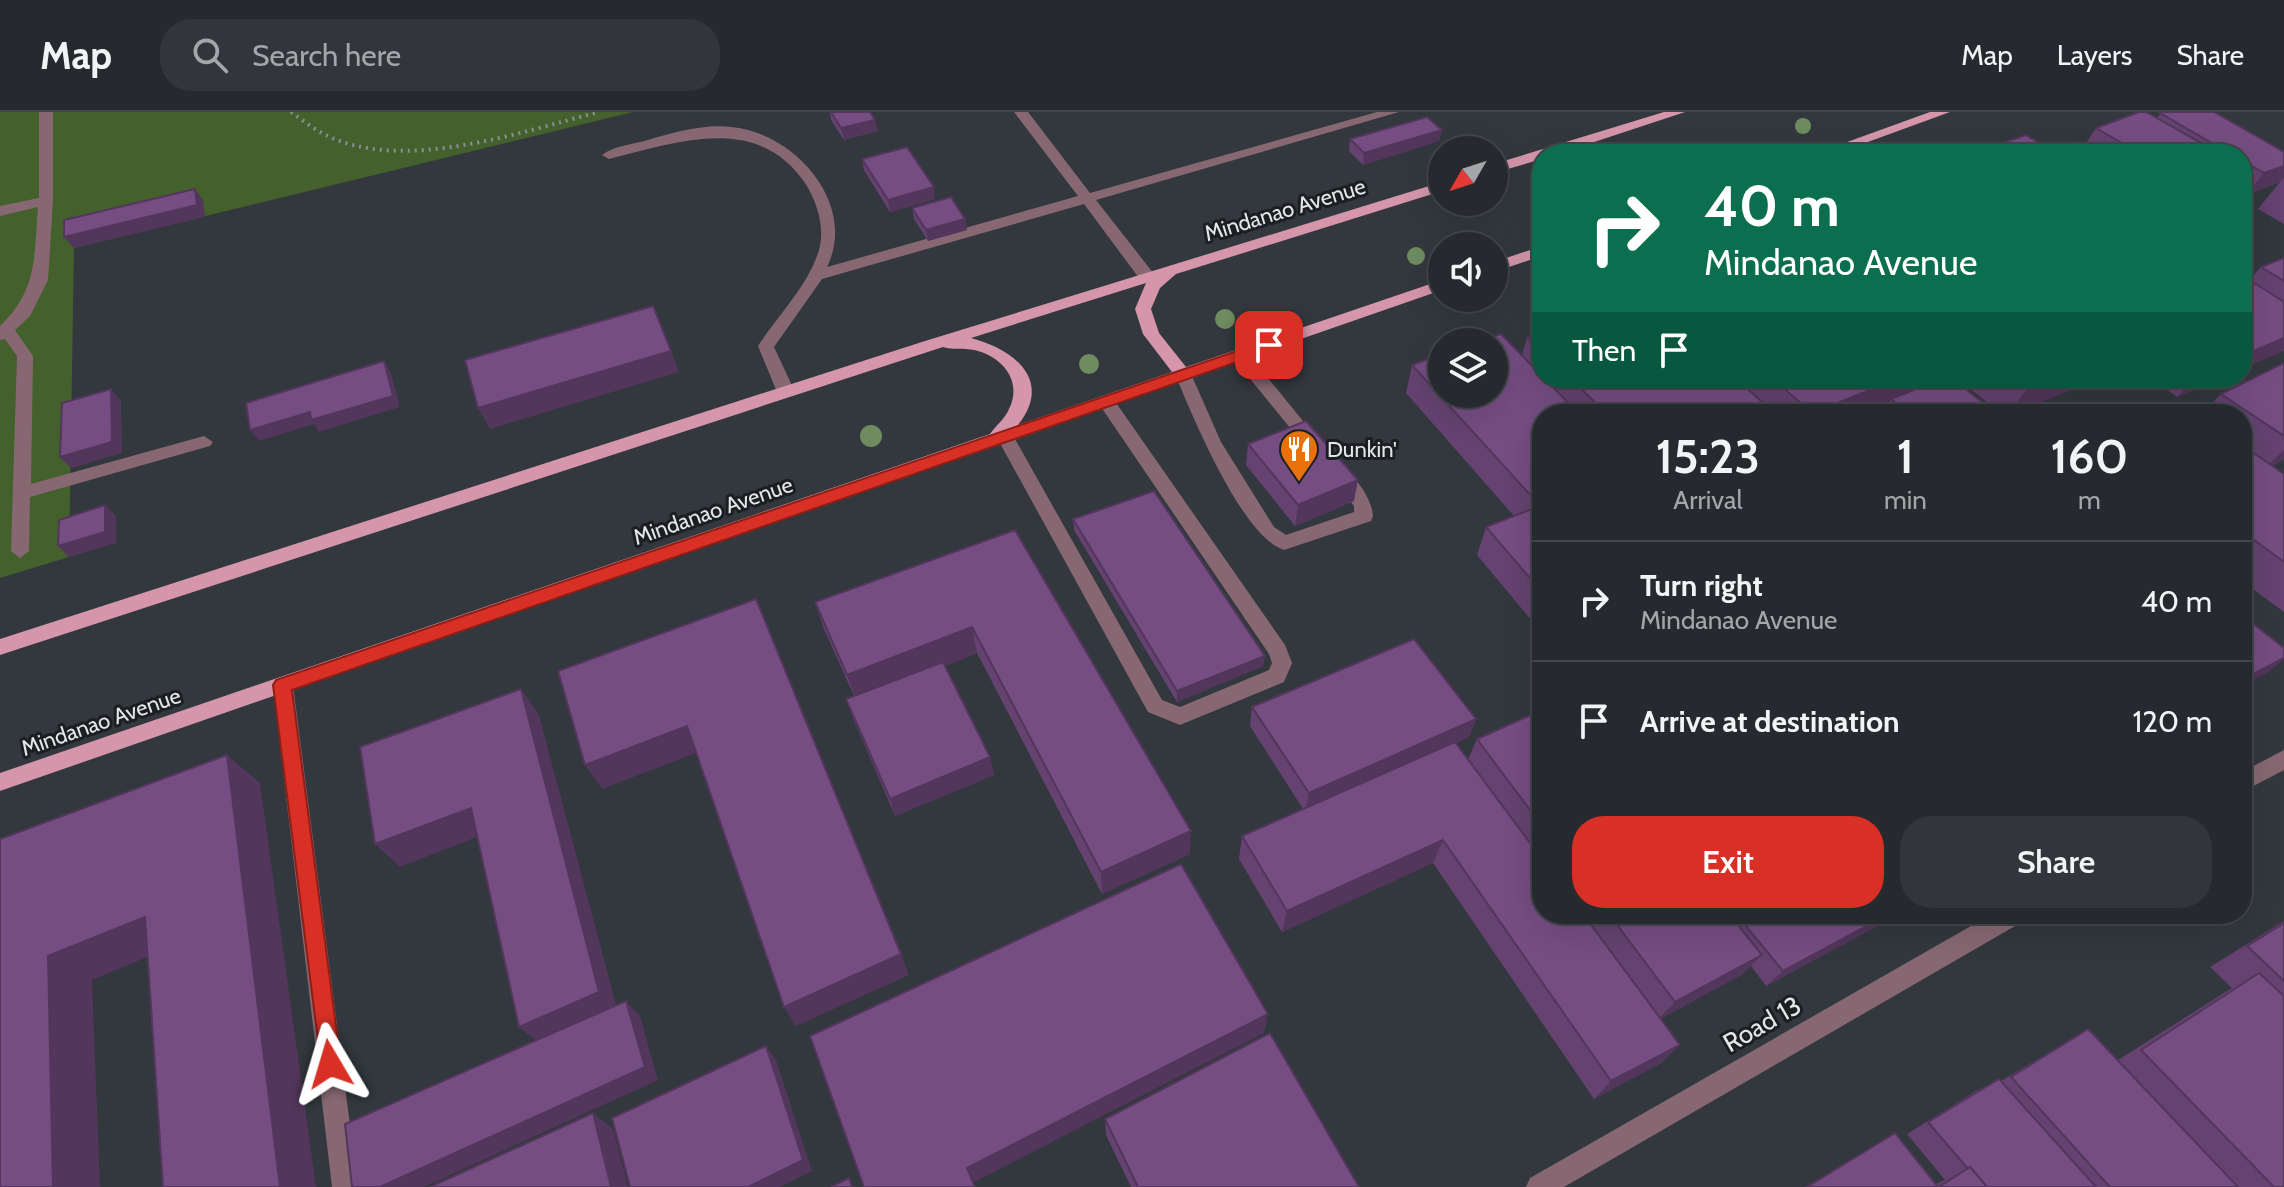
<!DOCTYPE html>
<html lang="en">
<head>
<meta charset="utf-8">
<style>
  body { margin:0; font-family:Cabin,sans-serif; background:#32363a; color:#f1f3f6; height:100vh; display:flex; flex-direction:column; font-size:30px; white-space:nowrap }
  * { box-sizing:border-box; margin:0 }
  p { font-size:26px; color:#a4a7aa }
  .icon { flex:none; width:44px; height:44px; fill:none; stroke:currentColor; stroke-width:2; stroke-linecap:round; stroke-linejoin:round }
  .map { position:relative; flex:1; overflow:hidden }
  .panel { position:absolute; left:1532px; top:292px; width:720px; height:520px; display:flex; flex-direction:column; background:#262a2e; border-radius:32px; box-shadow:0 8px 32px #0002,0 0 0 2px #42464a }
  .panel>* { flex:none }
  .guide { position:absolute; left:1532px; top:32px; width:720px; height:244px; border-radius:32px; box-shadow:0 8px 32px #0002,0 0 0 2px #42464a; background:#0b6e4f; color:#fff; overflow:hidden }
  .needle { width:52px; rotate:231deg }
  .buttons { position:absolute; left:1428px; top:24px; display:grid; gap:16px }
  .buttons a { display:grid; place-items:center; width:80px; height:80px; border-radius:50%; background:#262a2e; box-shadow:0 8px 32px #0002,0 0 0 2px #42464a; font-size:40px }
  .pin { position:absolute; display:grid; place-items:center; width:68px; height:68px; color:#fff; margin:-34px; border-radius:16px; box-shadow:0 4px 12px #0006 }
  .me { position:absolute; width:88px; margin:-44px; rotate:353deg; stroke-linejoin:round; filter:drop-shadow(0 0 6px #0008) }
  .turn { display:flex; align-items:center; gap:28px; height:168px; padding:0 40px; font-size:36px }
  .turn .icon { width:104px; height:104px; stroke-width:2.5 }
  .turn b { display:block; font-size:56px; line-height:68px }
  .then { display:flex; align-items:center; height:76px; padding:0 40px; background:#0003; gap:16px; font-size:30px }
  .eta { display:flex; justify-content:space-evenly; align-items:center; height:136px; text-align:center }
  .eta b { font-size:48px; font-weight:600; line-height:56px }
  .cta { display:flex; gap:16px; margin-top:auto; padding:16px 40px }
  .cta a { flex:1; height:92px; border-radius:32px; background:#d93025; color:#fff; font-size:32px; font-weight:600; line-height:92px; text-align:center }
  .cta a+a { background:#32363a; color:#f1f3f6 }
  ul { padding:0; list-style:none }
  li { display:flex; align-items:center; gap:24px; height:120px; padding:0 40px; border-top:2px solid #42464a }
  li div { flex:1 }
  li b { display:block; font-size:30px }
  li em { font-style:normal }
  header { display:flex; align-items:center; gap:48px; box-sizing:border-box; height:112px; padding:0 40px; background:#262a2e; border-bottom:2px solid #42464a }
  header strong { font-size:38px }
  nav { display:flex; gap:44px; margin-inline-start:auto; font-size:28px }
  .search { width:560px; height:72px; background:#32363a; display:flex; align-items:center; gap:20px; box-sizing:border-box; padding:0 28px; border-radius:32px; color:#a4a7aa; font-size:30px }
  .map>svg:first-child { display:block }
</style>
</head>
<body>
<header>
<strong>Map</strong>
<div class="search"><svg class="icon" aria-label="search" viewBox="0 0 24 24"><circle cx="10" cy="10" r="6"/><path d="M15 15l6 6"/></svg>Search here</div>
<nav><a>Map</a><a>Layers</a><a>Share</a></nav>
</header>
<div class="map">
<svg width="2284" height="1075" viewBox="0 0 2284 1075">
  <rect width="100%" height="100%" fill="#32383d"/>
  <!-- green -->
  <path fill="#44602c" d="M0 0H633L74 136 69 445 0 466Z"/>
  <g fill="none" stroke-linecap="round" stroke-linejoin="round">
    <!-- path -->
    <path stroke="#8a8f93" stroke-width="4" stroke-dasharray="2 5" stroke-linecap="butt" d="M291 0C301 7 311 15 322 21 399 63 520 20 599 0"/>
    <!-- lane -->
    <g fill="#876872" fill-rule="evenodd">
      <path d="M39 0H53V89L48 168 30 204 15 218 33 244 31 372 204 324 213 330 210 334 30 385 29 439 20 446 11 439 17 244 5 227 0 228V214C38 178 34 144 38 95L0 104V94L39 86Z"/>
      <path d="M1014 0H1028L1090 81 1377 0H1399L1096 88 1154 162V170H1142L1084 92 822 167 774 235 795 280 786 286 777 280 758 234C779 202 808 174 819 138 825 117 818 93 807 74 759 0 679 30 609 47L602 43C613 34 634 32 648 28 675 20 704 12 732 15 795 21 858 92 827 155L1078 84Z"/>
      <path d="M1240 237 1246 239 1320 330 1323 334 1320 338H1308L1234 247V239Z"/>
      <path d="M1183 256 1191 262 1221 330 1274 415 1286 423 1354 400V394L1329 362 1338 355C1355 361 1372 387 1373 404L1371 409 1284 438C1242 425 1192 303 1175 262Z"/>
      <path d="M1106 283 1112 285 1285 533 1292 551 1284 570 1180 613 1148 600 996 324 999 320H1011L1162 588 1180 595 1269 558 1272 551 1269 542 1097 289Z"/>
    </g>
    <!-- street -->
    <g fill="#876872" fill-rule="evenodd">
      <path d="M1924 266H1943L1987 302H1966Z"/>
      <path d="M283 565 290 567 293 573 358 1075H332L273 573 276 567Z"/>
      <path d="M2284 638V658L2242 680V660Z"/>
      <path d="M1992 802H2026L2022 810 1564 1075H1526L1530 1066Z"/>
    </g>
    <!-- primary -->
    <g fill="#d596ab" fill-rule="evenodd">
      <path d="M1664 0H1685L1558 42H1542V47L1494 61V52Z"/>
      <path d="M1930 0H1950L1835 42H1814Z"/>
      <path d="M1442 70V79L1176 162 1160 176 1151 197 1159 221 1186 255 1442 168V178L0 679V661L990 322C996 313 1005 307 1009 297 1023 269 1002 244 974 238 964 236 953 238 943 235L0 543V527L925 229ZM1146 171 1135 197 1143 222 1172 260 1018 313C1054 268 1013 237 971 226Z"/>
      <path d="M1542 134V144L1494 160V150Z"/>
    </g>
  </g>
  <!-- trees -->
  <g fill="#6e8c5f">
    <circle cx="1803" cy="14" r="8"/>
    <circle cx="1416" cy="144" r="9"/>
    <circle cx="1225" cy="207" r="10"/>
    <circle cx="1089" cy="252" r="10"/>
    <circle cx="871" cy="324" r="11"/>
  </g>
  <!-- wall -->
  <g fill="#654270">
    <path d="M830 0H870L878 19 844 28 831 8Z"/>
    <path d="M2139 0H2146L2157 6 2162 0H2214L2284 40V112L2258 97 2280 70 2246 83 2242 80V42H1971L2026 23 2053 39 2078 30 2084 34 2096 16Z"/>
    <path d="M1442 18 1439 29 1363 53 1349 39 1350 27Z"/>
    <path d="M862 47 935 87 890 100 864 58Z"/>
    <path d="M912 96 965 107 967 118 928 129 914 107Z"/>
    <path d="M2284 146V239L2242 176 2261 155Z"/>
    <path d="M1542 220V266H1929L1924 273 1997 302H1877L1882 300 1887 293 1864 302H1542V521L1477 443 1486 415 1514 404 1406 281 1412 253 1522 243 1527 226Z"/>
    <path d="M2284 251V347L2272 354 2284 362V500L2242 469V302H2202L2221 282Z"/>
    <path d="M1956 266H2102L2075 277 2073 275 2070 278 2013 302H2002Z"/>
    <path d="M2151 266H2221L2177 285Z"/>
    <path d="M1248 332 1354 389 1295 414 1246 353Z"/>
    <path d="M1073 407 1265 544 1263 554 1177 590 1074 418Z"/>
    <path d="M1015 418 1190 742 1102 782 977 541 945 554 990 645 994 663 895 704 853 606 846 587 854 584 824 517 815 490Z"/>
    <path d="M1252 595 1476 607 1469 625 1456 631 1468 647 1477 627 1542 598V802H1898L1894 805 1766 874 1751 854 1741 863 1660 907 1680 933 1661 951 1594 987 1433 751 1282 820 1239 747 1242 724 1303 697 1250 614Z"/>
    <path d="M2284 809V1075H1805L1895 1021 1936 1072 1945 1068 1907 1022 1976 979 1999 967 2001 969 2088 917 2118 948 2232 876 2210 855Z"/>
    <path d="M1105 1007 1359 1075H1131L1106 1023Z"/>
  </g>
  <!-- shaded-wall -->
  <g fill="#52365b">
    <path d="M875 8 878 19 844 28 841 16Z"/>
    <path d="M1442 18 1439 29 1363 53 1364 41Z"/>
    <path d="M2284 54V66L2279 70 2246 83 2264 61Z"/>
    <path d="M934 75 935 87 890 100 888 88Z"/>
    <path d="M195 77 203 88 205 105 74 136 64 125Z"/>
    <path d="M965 107 967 118 928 129 926 118Z"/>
    <path d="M2284 226V239L2242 257V244Z"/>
    <path d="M671 239 679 260 490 317 478 296Z"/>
    <path d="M384 249 391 261 400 295 319 320 314 312 259 329 250 318Z"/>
    <path d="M1901 266H1929L1920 279 1891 287 1887 293 1864 302H1812Z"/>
    <path d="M2053 266H2080L2070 278 2013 302H2008L2027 277Z"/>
    <path d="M2084 266H2102L2075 277Z"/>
    <path d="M2194 266H2221L2177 285Z"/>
    <path d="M111 277 121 289 122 341 71 356 60 345Z"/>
    <path d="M2284 338V347L2263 358Z"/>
    <path d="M1358 368 1354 389 1295 414 1298 393Z"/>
    <path d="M1542 386V410L1525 416 1535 388Z"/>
    <path d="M105 393 116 404V431L69 445 58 434Z"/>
    <path d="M972 515 977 541 856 589 847 563Z"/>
    <path d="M1265 544 1263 554 1177 590V579Z"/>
    <path d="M2284 546V547L2267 561 2242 574V568Z"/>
    <path d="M521 577 539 603 618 900 541 933 519 915Z"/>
    <path d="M1476 607 1469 625 1305 699 1309 681Z"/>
    <path d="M687 614 701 639 602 677 585 653Z"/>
    <path d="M227 643 260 671 316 1075H280Z"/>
    <path d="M990 645 994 663 895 704 890 687Z"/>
    <path d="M471 696 492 719 400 755 375 732Z"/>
    <path d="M1191 719 1190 742 1102 782 1101 760Z"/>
    <path d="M1443 728 1433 751 1282 820 1287 799Z"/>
    <path d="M1889 802H1898L1894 805 1766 874 1783 859Z"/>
    <path d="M145 805 183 830 92 868 100 1075H53L48 844Z"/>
    <path d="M901 842 909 863 796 914 784 895Z"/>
    <path d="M1762 843 1741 863 1656 909 1675 890Z"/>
    <path d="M626 889 640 904 658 968 424 1075H380Z"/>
    <path d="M1268 902 1264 921 974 1070 967 1056Z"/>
    <path d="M1680 933 1661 951 1594 987 1611 969Z"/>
    <path d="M766 934 776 948 812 1059 780 1075H748Z"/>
    <path d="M593 1001 613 1017 628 1075H611Z"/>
  </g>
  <!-- building -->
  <g fill="#754d82" stroke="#52365b" stroke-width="2">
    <path d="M831 0H870L875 8 841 16Z"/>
    <path d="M2139 0H2146L2215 39 2208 42H2141L2096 16Z"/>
    <path d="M2162 0H2214L2284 40V54L2264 61 2242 49V42H2231L2160 1Z"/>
    <path d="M1427 5 1442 18 1364 41 1350 27Z"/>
    <path d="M2026 23 2058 42H1971Z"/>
    <path d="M2078 30 2096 42H2058L2053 39Z"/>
    <path d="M907 35 934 75 888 88 862 47Z"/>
    <path d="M195 77 197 93 64 125V108Z"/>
    <path d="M951 85 965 107 926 118 912 96Z"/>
    <path d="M2284 146V169L2261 155Z"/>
    <path d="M2256 172 2284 190V226L2242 244V178Z"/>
    <path d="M653 194 671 239 478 296 465 248Z"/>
    <path d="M1542 220V240L1527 226Z"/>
    <path d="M1501 222 1542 264V266H1544L1579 302H1542V386L1535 388 1412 253 1442 242V282H1494V230H1477Z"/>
    <path d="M384 249 393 284 311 308 310 300 250 318 246 291Z"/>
    <path d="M2284 251V324L2221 282Z"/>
    <path d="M1570 266H1735L1776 302H1607Z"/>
    <path d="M1772 266H1901L1812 301Z"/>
    <path d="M1943 266H1952L1997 302H1909L1891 287Z"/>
    <path d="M2014 266H2053L2027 277Z"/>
    <path d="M111 277 112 330 60 345 62 291Z"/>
    <path d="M2184 294 2197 302H2167Z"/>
    <path d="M1886 299 1889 302H1877Z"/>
    <path d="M1306 309 1358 368 1298 393 1248 332Z"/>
    <path d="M2242 333 2284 362V450L2242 419Z"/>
    <path d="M1154 379 1265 544 1177 579 1073 407Z"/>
    <path d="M105 393V420L58 434 59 408Z"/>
    <path d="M1542 393V480L1486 415Z"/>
    <path d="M1015 418 1191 719 1101 760 972 515 847 563 815 490Z"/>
    <path d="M756 487 901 842 784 895 687 614 585 653 558 559Z"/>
    <path d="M2242 503 2284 536V546L2242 568Z"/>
    <path d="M1414 527 1476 607 1309 681 1252 595Z"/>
    <path d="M943 550 990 645 890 687 846 587Z"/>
    <path d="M521 577 599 880 519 915 471 696 375 732 360 635Z"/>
    <path d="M1542 598V714L1477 627Z"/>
    <path d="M1455 630 1542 747V802H1583L1680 933 1611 969 1443 728 1287 799 1242 724Z"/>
    <path d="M227 643 280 1075H163L145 805 48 844 53 1075H0V727Z"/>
    <path d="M1181 752 1268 902 967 1056 975 1075H864L810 924Z"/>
    <path d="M1609 802H1729L1762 843 1675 890Z"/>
    <path d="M1736 802H1889L1783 859Z"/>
    <path d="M2284 811V869L2247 834Z"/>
    <path d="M2259 861 2284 884V1075H2274L2141 938Z"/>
    <path d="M626 889 645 955 380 1075H352L345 1012Z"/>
    <path d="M2088 917 2238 1075H2110L2011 965Z"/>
    <path d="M1270 921 1359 1075H1138L1105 1007Z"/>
    <path d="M766 934 803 1048 748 1075H630L612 1006Z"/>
    <path d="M1999 967 2096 1075H1987L1970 1055 1968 1057 1928 1010Z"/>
    <path d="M593 1001 611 1075H430Z"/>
    <path d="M1895 1021 1938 1075H1807Z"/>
    <path d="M1970 1055 1987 1075H1939Z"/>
    <path d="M849 1066 852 1075H831Z"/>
  </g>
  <!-- route -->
  <path fill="#d93025" stroke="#8d1f18" stroke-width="2" d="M1269 228 1274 229V237L292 578 341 952 338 960 330 964 322 960 273 573 276 568Z"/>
  <!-- icons -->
  <defs>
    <symbol id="restaurant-pin" viewBox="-11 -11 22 30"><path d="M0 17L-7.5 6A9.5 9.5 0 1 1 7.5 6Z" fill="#e8710a" stroke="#1c1f21"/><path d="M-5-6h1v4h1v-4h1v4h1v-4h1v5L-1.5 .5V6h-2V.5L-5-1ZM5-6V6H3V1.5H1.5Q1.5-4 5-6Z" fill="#fff"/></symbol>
  </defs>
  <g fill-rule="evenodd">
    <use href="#restaurant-pin" x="1277" y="315" width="44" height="60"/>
  </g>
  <g text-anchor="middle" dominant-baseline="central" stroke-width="6" stroke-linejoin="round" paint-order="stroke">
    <!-- street labels -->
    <g font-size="22" fill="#e4e7ea" stroke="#1c1f21">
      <text transform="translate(1285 98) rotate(-17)">Mindanao Avenue</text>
      <text transform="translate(713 399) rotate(-19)">Mindanao Avenue</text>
      <text transform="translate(101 610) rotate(-19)">Mindanao Avenue</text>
    </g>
    <!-- poi labels -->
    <g font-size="22" fill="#e4e7ea" stroke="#1c1f21" text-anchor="start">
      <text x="1327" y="337">Dunkin'</text>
    </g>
    <!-- near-street labels -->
    <g font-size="26" fill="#e4e7ea" stroke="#1c1f21">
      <text transform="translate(1762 912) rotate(-30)">Road 13</text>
    </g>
  </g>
</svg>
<div class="buttons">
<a><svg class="needle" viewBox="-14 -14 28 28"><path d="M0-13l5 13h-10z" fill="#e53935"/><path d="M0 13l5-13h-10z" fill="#a4a7aa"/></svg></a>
<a><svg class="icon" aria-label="sound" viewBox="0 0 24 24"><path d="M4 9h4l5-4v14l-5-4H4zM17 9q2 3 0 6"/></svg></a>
<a><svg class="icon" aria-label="layers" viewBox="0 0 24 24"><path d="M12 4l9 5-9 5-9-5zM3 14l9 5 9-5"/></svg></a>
</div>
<div class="pin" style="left:1269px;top:233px;background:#d93025"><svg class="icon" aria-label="arrive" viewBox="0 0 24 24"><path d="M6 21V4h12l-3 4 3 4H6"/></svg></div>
<svg class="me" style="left:330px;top:952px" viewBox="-20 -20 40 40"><path d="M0-17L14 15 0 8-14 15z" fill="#d93025" stroke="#fff" stroke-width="4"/></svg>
<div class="guide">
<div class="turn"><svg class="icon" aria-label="right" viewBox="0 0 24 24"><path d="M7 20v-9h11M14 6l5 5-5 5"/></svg><div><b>40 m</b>Mindanao Avenue</div></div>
<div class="then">Then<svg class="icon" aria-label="arrive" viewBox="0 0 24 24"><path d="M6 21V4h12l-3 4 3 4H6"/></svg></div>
</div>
<section class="panel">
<div class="eta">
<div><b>15:23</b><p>Arrival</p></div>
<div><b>1</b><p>min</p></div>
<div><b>160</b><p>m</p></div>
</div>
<ul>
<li><svg class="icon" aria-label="right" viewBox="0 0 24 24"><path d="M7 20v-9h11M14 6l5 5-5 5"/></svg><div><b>Turn right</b><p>Mindanao Avenue</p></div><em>40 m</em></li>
<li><svg class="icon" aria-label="arrive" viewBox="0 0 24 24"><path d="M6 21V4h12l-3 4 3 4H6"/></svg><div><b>Arrive at destination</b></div><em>120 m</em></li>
</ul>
<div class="cta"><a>Exit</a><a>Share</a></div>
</section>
</div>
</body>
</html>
